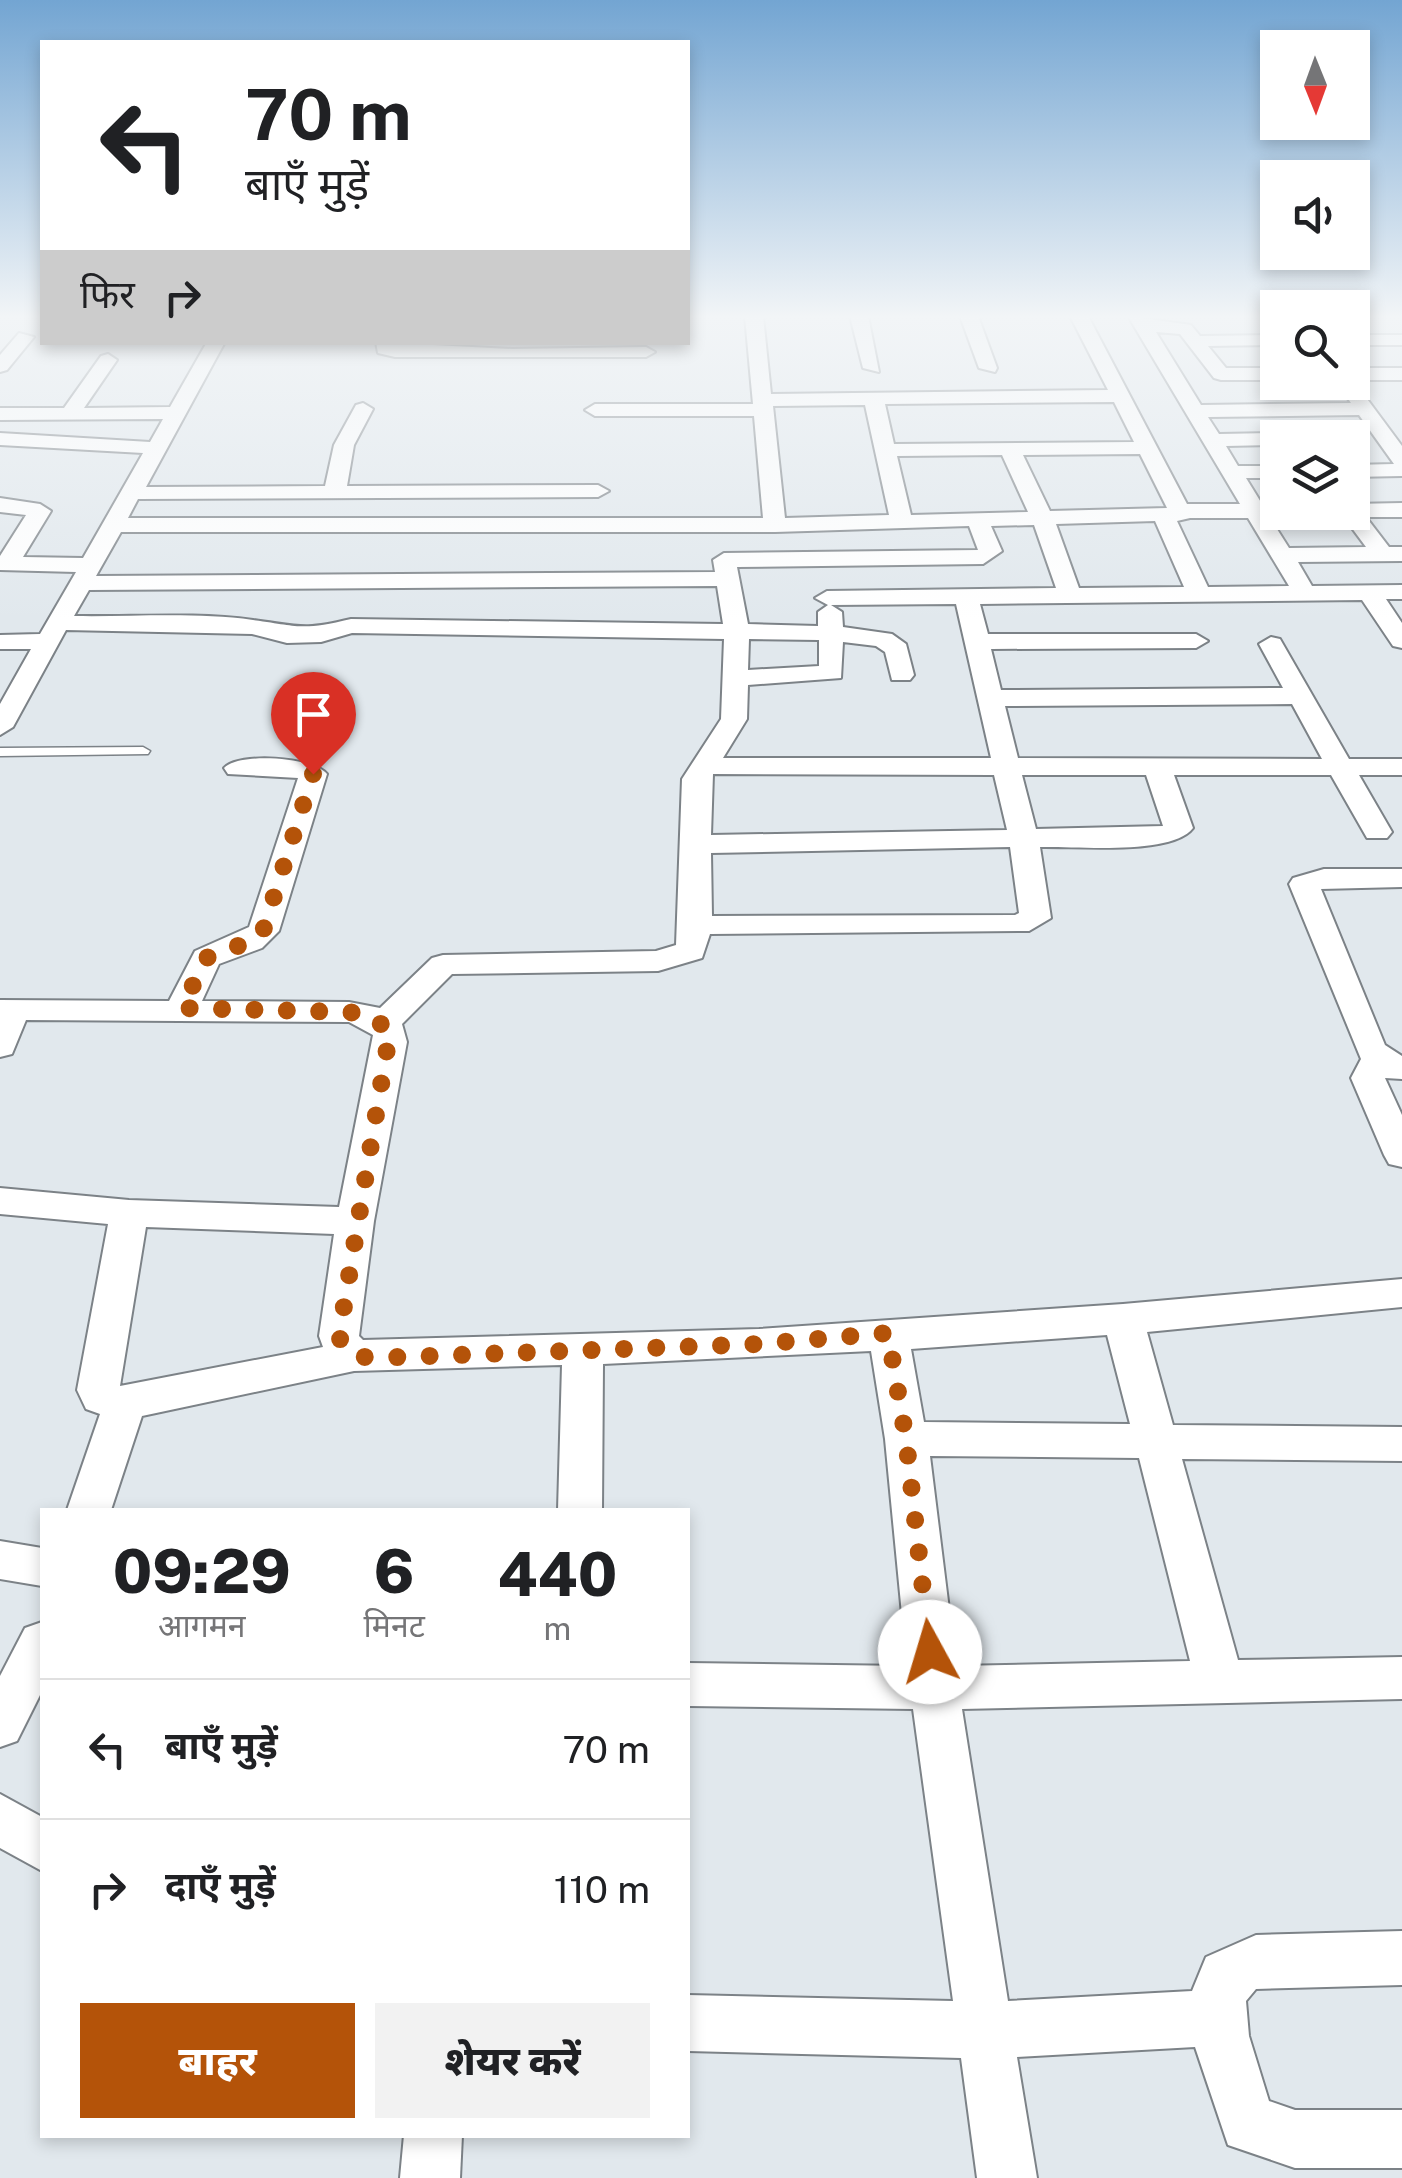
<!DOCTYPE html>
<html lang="hi">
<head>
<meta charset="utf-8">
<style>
  body { margin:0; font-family:"Public Sans","Noto Sans Devanagari",sans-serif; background:#f2f2f2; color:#202124; height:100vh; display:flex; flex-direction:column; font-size:38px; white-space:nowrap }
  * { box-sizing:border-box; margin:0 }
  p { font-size:32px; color:#757577 }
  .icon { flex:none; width:55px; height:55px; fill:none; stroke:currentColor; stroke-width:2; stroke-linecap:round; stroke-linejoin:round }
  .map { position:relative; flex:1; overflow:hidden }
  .drawer { position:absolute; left:40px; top:1508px; width:650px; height:630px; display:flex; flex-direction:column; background:#fff; border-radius:0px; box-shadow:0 5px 15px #0003 }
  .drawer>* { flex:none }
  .guide { position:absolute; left:40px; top:40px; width:650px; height:305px; border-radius:0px; box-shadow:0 5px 15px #0003; background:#fff; color:#202124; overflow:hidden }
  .needle { width:65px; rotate:179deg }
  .tools { position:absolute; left:1260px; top:30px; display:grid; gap:20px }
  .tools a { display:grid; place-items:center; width:110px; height:110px; border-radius:0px; background:#fff; box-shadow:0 5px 15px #0003; font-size:50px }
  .pin { position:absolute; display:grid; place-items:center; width:85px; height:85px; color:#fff; margin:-102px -42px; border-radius:50% 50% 50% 0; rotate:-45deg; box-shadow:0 0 10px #0007 }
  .pin .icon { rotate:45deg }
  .me { position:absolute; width:110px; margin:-55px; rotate:354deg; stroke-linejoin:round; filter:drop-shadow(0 0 8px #0008) }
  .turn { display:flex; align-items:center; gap:35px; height:210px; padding:0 40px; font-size:45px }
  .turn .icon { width:130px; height:130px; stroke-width:2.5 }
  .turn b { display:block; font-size:70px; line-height:85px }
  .then { display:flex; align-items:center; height:95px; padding:0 40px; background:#0003; gap:20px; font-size:38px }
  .eta { display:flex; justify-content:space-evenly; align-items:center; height:170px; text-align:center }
  .eta b { font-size:60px; font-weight:800; line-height:70px }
  .primary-button { display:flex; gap:20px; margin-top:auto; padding:20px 40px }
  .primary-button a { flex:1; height:115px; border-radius:0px; background:#b45309; color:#fff; font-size:40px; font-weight:800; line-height:115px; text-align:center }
  .primary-button a+a { background:#f2f2f2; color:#202124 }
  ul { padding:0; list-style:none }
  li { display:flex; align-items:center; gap:30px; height:140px; padding:0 40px; border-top:2px solid #e0e0e0 }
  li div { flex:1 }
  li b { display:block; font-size:38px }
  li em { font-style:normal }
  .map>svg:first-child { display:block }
</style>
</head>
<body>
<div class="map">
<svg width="1402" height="2178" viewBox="0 0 1402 2178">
  <rect width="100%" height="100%" fill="#e1e8ed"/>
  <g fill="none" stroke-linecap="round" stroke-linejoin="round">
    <defs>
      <path id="lane" d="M143 747 150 751 148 754 0 756V748Z"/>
      <g id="street">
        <path d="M745 316H763L771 394 1108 390 1070 316H1088L1187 504H1240L1128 316 1191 325 1200 336 1278 335V345L1208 346 1226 368H1278V380H1221L1214 378 1180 334 1156 332 1201 405 1351 403 1336 382H1352V368H1402V380H1353L1402 446V476L1352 477V465L1394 464 1359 415 1208 417 1219 434 1278 433 1287 438H1278V445L1226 446 1238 466H1278V478H1246L1262 504 1278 505V512H1287L1270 518 1289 548 1366 547 1340 512H1352V504L1402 503V517H1366L1389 547H1402V561L1298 562 1312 586 1402 585V599H1386L1402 623V648L1393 646 1362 600 980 604 988 634H1196L1208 641 1196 648 991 649 1001 690 1283 688 1259 644 1271 637 1280 639 1349 759H1402V775H1359L1392 832 1387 838H1367L1331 775H1174L1193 828C1172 856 1075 846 1040 847L1051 918 1029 931 710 934 702 958 658 971 452 974 402 1024 407 1042 374 1221 359 1336 363 1340 759 1329 1123 1304 1402 1279V1307L1147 1332 1173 1425 1402 1427V1461L1182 1459 1238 1660 1402 1657V1699L962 1709 1008 2001 1192 1991 1206 1957 1256 1935 1402 1931V1985L1256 1989 1246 2001 1249 2036 1269 2101 1295 2110H1402V2168H1295L1228 2145 1195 2047 1017 2057 1037 2178H977L961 2058 688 2051V1995L953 2001 913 1709 688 1706V1663L907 1666 885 1439 871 1351 603 1364 602 1510H558L562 1365 354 1371 142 1416 111 1510H67L100 1414 86 1409 77 1390 108 1224 0 1214V1188L129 1200 339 1207 373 1035 349 1022 26 1020 12 1054 0 1057V1000L169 1001 195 951 249 927 298 778 228 774 224 768C238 752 313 757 327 774L279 931 262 948 219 964 202 1001 349 1002 380 1008 432 958 443 955 656 951 676 945 682 779 721 719 724 639 352 633 321 642 287 643 252 634 66 630 13 727 0 735V704L31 649H0V635L40 634 76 572 0 570V556L26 515 0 512V498L40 504 51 511 23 557 83 558 143 453 0 445V433L150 442 163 419 0 420V408H64L101 356 108 354 117 360 84 408 170 407 207 342H225L146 487 325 486 334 445 356 405 363 403 373 409 354 445 347 486 598 485 609 491 598 497 138 499 128 518H763L754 416H595L585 410 595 404H753ZM1114 402 1134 442 894 444 885 404ZM865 405 889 515 785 518 773 406ZM1140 454 1167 508 1050 511 1023 455ZM1002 455 1028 512 911 515 897 456ZM1190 518H1248L1289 586 1208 587 1177 521ZM1155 521 1184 587 1079 588 1056 524ZM1034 525 1056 588 827 591 815 598 828 605 818 612V626L748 624 737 567 983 564 1002 551 991 526ZM969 526 978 550 724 553 713 560 715 572 96 576 121 532H775ZM717 586 723 624 351 619C301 631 300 626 253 620 195 612 133 617 74 616L89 590ZM956 604 991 758H723L747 719 748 685 841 678 843 642 876 646 885 652 892 680H910L914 675 906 644 892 634 843 627 842 612 831 605ZM749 639 819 640V666L748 670ZM1292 704 1322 759 1018 758 1005 706ZM713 774 994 775 1007 830 711 835ZM1022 775H1146L1163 826 1036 829ZM1010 847 1019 913 1015 915 712 916 711 853ZM146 1227 334 1234 319 1336 323 1347 120 1386ZM1107 1335 1130 1424 924 1422 911 1349ZM930 1456 1139 1458 1190 1661 956 1666Z"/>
        <path d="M850 316H868L879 372 863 368Z"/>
        <path d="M960 316H978L997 368 995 372 979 368Z"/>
        <path d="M19 333 34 337 7 370 0 372V355Z"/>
        <rect x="1352" y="335" width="50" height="10"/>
        <path d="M376 342 512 349 646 347 655 352 646 357H395L378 353Z"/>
        <path d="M1324 869H1402V887L1321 889 1385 1045 1402 1056V1079L1385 1078 1402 1115V1167L1389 1164 1384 1155 1351 1078 1361 1059 1289 884 1293 878Z"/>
        <path d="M0 1541 42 1548V1586L0 1579Z"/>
        <path d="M42 1622V1691L17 1741 0 1747V1676L25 1628Z"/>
        <path d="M0 1794 42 1817V1871L0 1848Z"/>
        <path d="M404 2135H462L460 2178H400Z"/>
      </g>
    </defs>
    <!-- lane casing -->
    <use href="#lane" stroke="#7c8287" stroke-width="3"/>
    <!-- street casing -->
    <use href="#street" stroke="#7c8287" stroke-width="4"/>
    <!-- lane -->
    <use href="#lane" fill="#fff" fill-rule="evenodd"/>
    <!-- street -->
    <use href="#street" fill="#fff" fill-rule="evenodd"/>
  </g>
  <!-- sky -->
  <linearGradient id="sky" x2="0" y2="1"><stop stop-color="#73a5d2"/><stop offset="0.51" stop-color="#f2f5f7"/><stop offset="1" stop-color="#f2f5f7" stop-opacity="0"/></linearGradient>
  <rect width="1402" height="621" fill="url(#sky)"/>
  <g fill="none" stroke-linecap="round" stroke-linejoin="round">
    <!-- route -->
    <path stroke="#b45309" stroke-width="18" stroke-dasharray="0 32.4" d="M313 774 263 931 251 941 206 958 182 1008 349 1012 369 1015 390 1031 339 1336C345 1354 356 1356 373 1358L759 1344 888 1333 906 1439 930 1652"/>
  </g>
</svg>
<div class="tools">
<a><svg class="needle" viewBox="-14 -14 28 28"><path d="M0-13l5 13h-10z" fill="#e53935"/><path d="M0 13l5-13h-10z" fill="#757577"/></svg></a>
<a><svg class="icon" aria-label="sound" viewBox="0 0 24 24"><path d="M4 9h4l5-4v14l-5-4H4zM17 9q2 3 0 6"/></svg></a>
<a><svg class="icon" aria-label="search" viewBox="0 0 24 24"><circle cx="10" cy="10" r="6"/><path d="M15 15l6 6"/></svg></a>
<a><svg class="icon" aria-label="layers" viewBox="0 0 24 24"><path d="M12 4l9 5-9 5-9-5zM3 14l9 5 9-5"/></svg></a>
</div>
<div class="pin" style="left:313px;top:774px;background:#d93025"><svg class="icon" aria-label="arrive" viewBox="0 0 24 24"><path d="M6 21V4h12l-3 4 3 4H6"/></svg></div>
<svg class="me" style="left:930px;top:1652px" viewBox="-20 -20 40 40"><circle r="19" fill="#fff"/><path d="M0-13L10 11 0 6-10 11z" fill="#b45309"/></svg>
<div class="guide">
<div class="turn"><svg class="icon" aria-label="left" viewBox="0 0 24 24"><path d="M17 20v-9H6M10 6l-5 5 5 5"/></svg><div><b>70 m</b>बाएँ मुड़ें</div></div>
<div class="then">फिर<svg class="icon" aria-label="right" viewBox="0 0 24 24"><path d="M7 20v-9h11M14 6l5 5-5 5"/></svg></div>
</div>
<section class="drawer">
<div class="eta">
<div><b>09:29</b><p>आगमन</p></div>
<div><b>6</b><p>मिनट</p></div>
<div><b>440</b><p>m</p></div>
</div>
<ul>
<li><svg class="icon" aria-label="left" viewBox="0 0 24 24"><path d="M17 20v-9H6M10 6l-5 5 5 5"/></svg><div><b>बाएँ मुड़ें</b></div><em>70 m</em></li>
<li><svg class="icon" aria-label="right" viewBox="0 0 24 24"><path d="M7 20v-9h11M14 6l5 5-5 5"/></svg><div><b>दाएँ मुड़ें</b></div><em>110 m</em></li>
</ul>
<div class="primary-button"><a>बाहर</a><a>शेयर करें</a></div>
</section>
</div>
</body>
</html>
